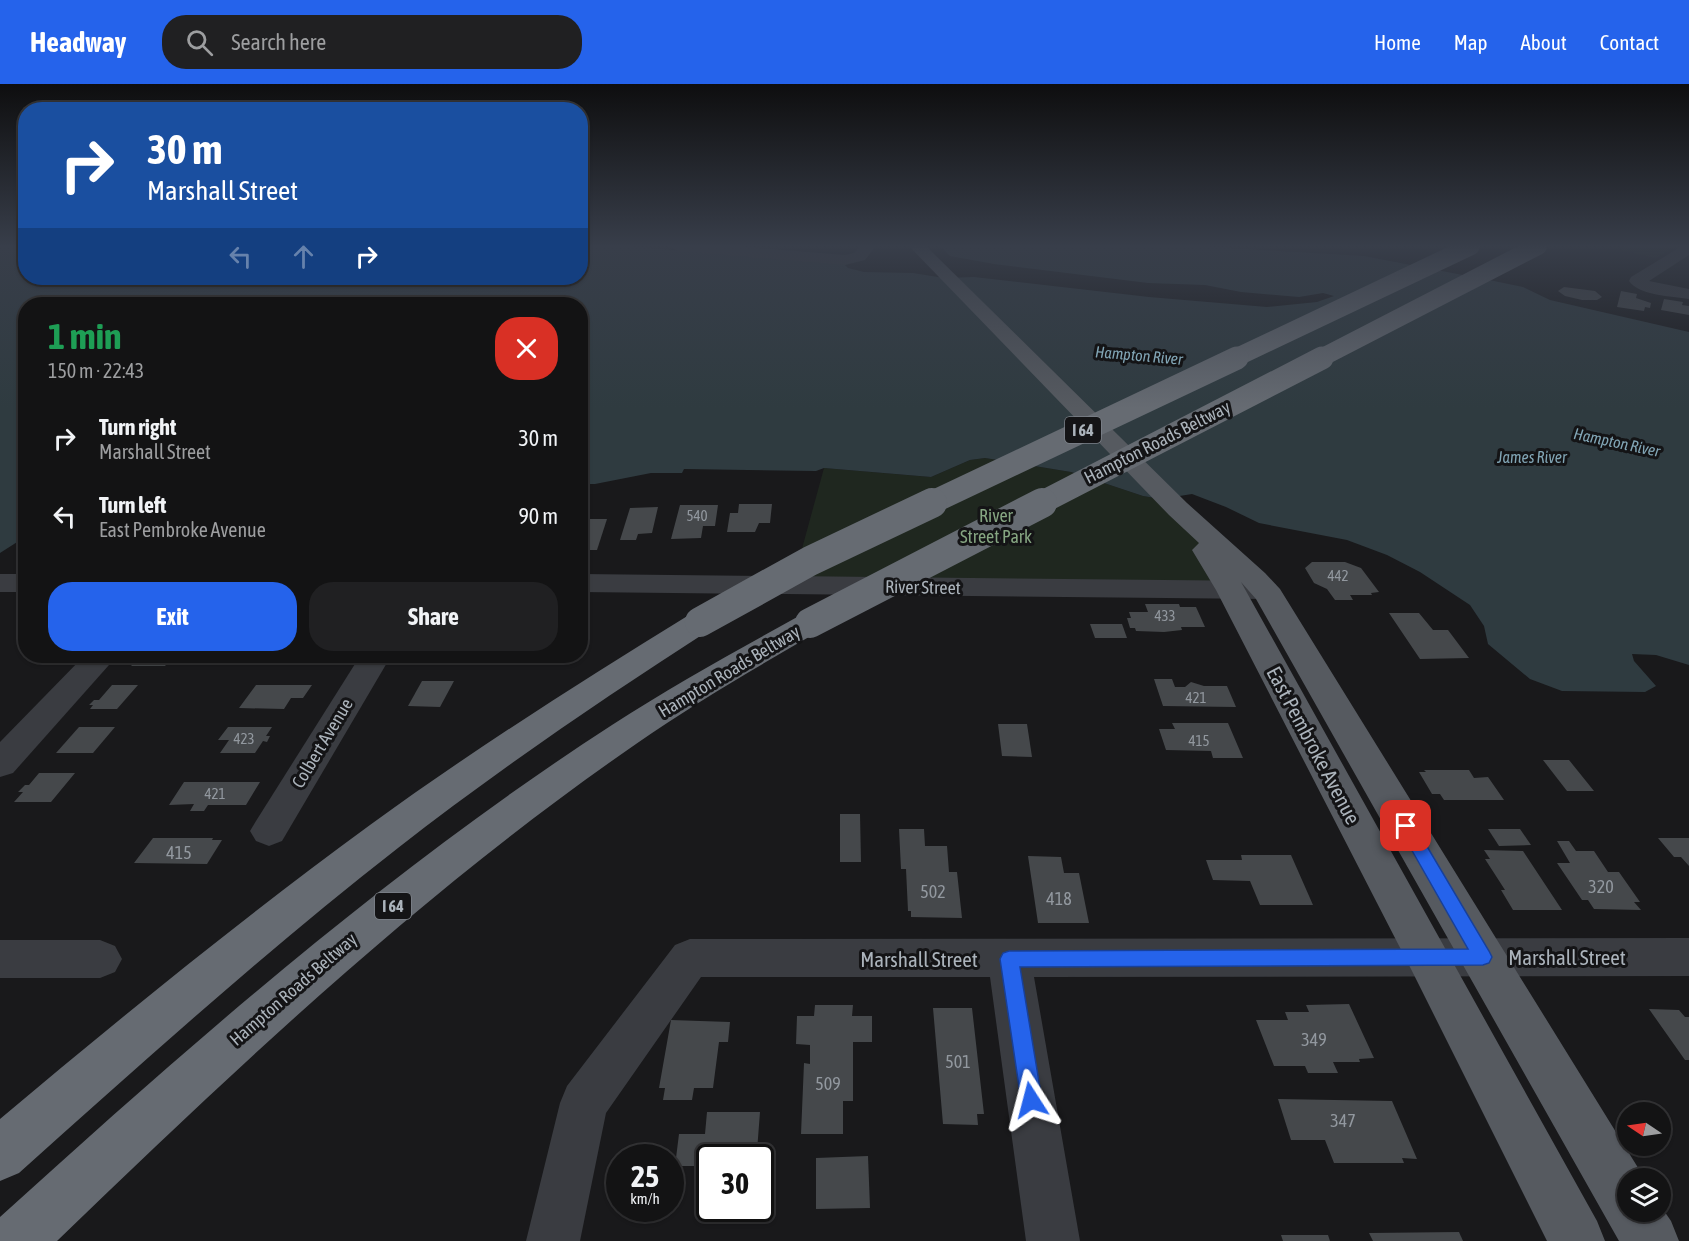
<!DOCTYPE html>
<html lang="en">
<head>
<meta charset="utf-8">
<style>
  body { margin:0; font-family:"Asap Condensed",sans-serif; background:#202022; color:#f1f3f6; height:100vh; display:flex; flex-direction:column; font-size:22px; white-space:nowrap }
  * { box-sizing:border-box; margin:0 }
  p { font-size:20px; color:#9d9ea0 }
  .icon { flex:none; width:33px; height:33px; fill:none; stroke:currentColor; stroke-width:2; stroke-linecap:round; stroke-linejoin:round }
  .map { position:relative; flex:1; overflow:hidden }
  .side { position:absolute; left:18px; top:213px; width:570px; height:366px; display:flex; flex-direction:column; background:#131314; border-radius:24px; box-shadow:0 2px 4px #0004,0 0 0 2px #323234 }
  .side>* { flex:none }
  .guide { position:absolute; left:18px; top:18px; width:570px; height:183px; border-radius:24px; box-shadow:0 2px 4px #0004,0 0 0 2px #323234; background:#1a4fa0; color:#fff; overflow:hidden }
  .needle { width:39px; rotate:283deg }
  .controls { position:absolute; left:1617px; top:1018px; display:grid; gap:12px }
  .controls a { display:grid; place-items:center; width:54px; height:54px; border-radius:50%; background:#131314; box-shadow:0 2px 4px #0004,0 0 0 2px #323234; font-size:30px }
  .speed { position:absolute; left:606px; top:1060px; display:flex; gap:12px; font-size:30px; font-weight:700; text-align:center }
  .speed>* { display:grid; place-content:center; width:78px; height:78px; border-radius:50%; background:#131314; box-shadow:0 2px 4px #0004,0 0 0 2px #323234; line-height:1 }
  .speed small { font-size:15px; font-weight:400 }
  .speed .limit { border:3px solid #111; border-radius:9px; background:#fff; color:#111 }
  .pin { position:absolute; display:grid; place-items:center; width:51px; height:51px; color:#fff; margin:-26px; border-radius:12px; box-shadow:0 3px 9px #0006 }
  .me { position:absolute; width:66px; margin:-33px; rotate:351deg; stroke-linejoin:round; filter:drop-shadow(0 0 4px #0008) }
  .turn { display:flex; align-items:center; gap:21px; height:126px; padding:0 30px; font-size:27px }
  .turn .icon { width:78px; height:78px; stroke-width:2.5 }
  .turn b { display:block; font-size:42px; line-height:51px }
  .lanes { display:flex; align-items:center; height:57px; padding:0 30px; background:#0003; justify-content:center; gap:30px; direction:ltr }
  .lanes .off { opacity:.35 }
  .round { display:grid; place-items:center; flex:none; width:63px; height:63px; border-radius:24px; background:#202022 }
  .overview { display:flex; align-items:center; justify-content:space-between; height:102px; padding:0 30px }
  h1 { font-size:36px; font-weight:700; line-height:45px; color:#1e9e55 }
  .cta { display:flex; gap:12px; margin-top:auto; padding:12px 30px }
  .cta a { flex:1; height:69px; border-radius:24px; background:#2563eb; color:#fff; font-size:24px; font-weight:700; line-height:69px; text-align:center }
  .cta a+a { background:#202022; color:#f1f3f6 }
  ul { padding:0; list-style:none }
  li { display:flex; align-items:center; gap:18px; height:78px; padding:0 30px }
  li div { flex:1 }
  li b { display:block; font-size:22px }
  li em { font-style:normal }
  header { display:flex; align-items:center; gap:36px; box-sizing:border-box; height:84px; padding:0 30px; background:#2563eb; color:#fff }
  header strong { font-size:28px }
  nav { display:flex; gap:33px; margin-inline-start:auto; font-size:21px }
  .search { width:420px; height:54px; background:#202022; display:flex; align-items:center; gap:15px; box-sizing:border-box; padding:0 21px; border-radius:24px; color:#9d9ea0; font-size:22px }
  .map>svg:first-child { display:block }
</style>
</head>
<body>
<header>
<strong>Headway</strong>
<div class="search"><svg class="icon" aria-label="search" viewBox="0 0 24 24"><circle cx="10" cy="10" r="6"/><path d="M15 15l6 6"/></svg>Search here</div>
<nav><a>Home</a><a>Map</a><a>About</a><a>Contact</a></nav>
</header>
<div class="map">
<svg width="1689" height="1157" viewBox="0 0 1689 1157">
  <rect width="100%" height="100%" fill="#19191b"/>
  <!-- green -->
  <g fill="#1f271f">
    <path d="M1627 162H1676L1656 174 1620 166Z"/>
    <path d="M985 374 1071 388 1143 412 1161 415 1188 443 1234 506 791 505 824 384 931 393 970 376Z"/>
  </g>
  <!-- water -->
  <path fill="#2f3b40" d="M0 162H25L26 194H580L581 162H625L844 180 848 184 864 188 913 189 944 194 974 193 1149 213 1267 223 1317 218 1334 212 1323 209 1299 213 1241 208 1205 201 1148 199 994 180 950 172 940 162H1195L1364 172 1494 197 1523 203 1550 216 1689 248V581L1656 571 1632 570 1634 577 1656 602 1645 608 1562 607 1530 595 1488 560 1484 542 1470 521 1420 488 1387 471 1347 456 1259 439 1226 423 1192 410 1161 415 1143 412 1071 388 985 374 970 376 931 393 824 384 816 387 684 385 682 389H651L595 400H581L580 220H26L25 453 0 469Z"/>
  <!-- building -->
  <g fill="#45484b">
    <path d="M1564 203 1595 207 1602 213 1597 216H1582L1565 212 1558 207Z"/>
    <path d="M1621 207 1637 210 1636 214 1651 219 1650 224 1645 223 1644 227 1617 223Z"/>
    <path d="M1664 215 1683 218 1682 221 1689 222V231L1661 226Z"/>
    <path d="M739 420H772L770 439H759L755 448H727L730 429H738Z"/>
    <path d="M680 421H718L715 442H703L701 454 671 455Z"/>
    <path d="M658 423 652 449 638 450 636 456H620L630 424Z"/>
    <path d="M580 435H607L597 466H580Z"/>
    <path d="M1312 478H1345L1361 484 1379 508 1371 509 1372 511H1350L1353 516H1335L1327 505 1314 499 1305 484Z"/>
    <path d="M1145 520H1179L1180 523H1196L1205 543H1181L1182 546 1164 548 1136 547 1135 544H1130L1127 534H1131L1129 528H1148Z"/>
    <path d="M1389 529H1419L1433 546H1448L1469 574 1420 575Z"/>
    <path d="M1090 540H1122L1127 554H1095Z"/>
    <path d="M141 572H174L165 582H131Z"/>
    <path d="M1154 595H1172L1175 603H1185L1191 598 1204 602H1227L1236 623 1163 622Z"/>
    <path d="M422 597H454L440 623 408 622Z"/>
    <path d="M112 601H138L117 625H90L93 621H89L94 616H99Z"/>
    <path d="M256 601H312L303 614H291L284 625 239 624Z"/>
    <path d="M1172 639H1228L1243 674H1213L1211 667 1166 666 1159 645H1175Z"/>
    <path d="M998 640H1027L1032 673 1002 672Z"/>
    <path d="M79 643H115L93 669H56Z"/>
    <path d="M228 643H272L266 652H270L267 658 263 657 255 669H220L229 656H218Z"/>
    <path d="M1543 676H1569L1594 707H1567Z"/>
    <path d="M1424 686H1469L1474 694 1488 693 1504 716H1444L1440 710H1432L1419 688H1426Z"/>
    <path d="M39 689H75L51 718H14L23 708H18L25 701H29Z"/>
    <path d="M184 698H260L246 721H208L204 727H190L194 720 169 721Z"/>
    <path d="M840 730H860L861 778H840Z"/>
    <path d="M899 745H924L925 762H947L949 788H957L962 834 911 833V827H908L906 785H901Z"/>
    <path d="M1488 745H1520L1531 761 1499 762Z"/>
    <path d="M153 754H213L212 756H222L207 780 134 779Z"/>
    <path d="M1658 754H1689V782L1681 773H1674Z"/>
    <path d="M1557 757H1569L1576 767H1594L1608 788H1619L1640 818H1634L1641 826 1594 825 1588 816H1582L1557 779H1570Z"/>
    <path d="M1484 766 1523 767 1562 826H1513L1501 806H1505L1485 775H1490Z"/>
    <path d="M1241 771H1291L1313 821H1260L1250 797 1213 796 1206 776H1242Z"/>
    <path d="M1028 772 1061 773 1064 789H1079L1089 839H1038Z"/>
    <path d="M1349 920 1374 974 1359 975 1360 978H1333L1338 989H1308L1305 982H1274L1256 936H1288L1285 928H1309L1306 921Z"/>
    <path d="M815 921H853L852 932H872V958H853V1017H843V1050H801L804 979 810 980V961L796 960 797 932H814Z"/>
    <path d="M933 924H972L984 1030H977L978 1041 943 1040Z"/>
    <path d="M1649 925 1679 926 1685 933H1689V976H1685Z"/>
    <path d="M671 936 730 938 728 958H719L713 1004H694L692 1016H663L665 1004H659Z"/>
    <path d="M1278 1015 1392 1017 1417 1075 1402 1074 1404 1079H1334L1325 1056H1291Z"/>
    <path d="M707 1028H760L757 1067 716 1066 715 1074H710V1082H675L679 1050H705Z"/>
    <path d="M868 1072 870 1124 816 1125V1074Z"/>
    <path d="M1459 1148 1463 1157H1373L1369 1149Z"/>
    <path d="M1281 1151H1328L1330 1157H1283Z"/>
  </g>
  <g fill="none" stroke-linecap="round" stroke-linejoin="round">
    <!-- minor -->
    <g fill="#3a3c41" fill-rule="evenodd">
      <path d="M670 162H733L845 171 854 169 860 162H876L865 176 845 181 678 167Z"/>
      <path d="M1682 162H1689V171L1649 197 1689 205V215C1671 212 1640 212 1629 197L1631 193Z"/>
      <rect x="0" y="490" width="26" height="18"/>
      <path d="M580 490 1265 497 1275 500 1279 506 1275 512 1265 515 580 508Z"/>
      <path d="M84 572H117L13 689 0 693V658Z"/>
      <path d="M360 572H391L282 757 269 762 256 757 250 747 256 737Z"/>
      <path d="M1689 854V892L1034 893 1080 1157H1026L990 893H701L606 1029 580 1157H526L560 1019 567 1002 675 861 690 855Z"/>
      <path d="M0 856H100L115 862 122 875 115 888 100 894H0Z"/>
    </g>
    <!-- major -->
    <path fill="#565a60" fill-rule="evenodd" d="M909 162H926L1187 419 1265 489 1280 505 1645 1095H1628V1128H1660V1121L1671 1137 1679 1157H1619L1256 515 1241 498 1597 1137 1605 1157H1547L1412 887 1216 506 1192 466 1199 459 1169 431Z"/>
    <!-- highway -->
    <g fill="#666b72" fill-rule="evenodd">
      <path d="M700 528 711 531 716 538 711 545C604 614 499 685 398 764 267 866 143 978 19 1089L0 1097V1035C120 934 243 834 370 741 473 666 580 598 689 531Z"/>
      <path d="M810 529 821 532 826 539 821 546C759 582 696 618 636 660 426 805 240 980 57 1157H0V1133C194 957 391 784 612 641 672 602 736 567 799 532Z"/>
    </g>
    <!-- highway-bridge-far2 -->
    <g stroke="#666b72" stroke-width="18">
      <path d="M1233 275 1471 162"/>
      <path d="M1319 275 1538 162"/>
    </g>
    <!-- highway-bridge-far1 -->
    <g stroke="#666b72" stroke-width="23">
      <path d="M929 420 1237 274"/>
      <path d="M1039 420 1322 274"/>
    </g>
    <!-- highway-bridge -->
    <g stroke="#666b72" stroke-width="30">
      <path d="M700 538 810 477 932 419"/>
      <path d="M810 539 1042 419"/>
    </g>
  </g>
  <!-- sky -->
  <linearGradient id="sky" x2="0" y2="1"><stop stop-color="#0e0e0f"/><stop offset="0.5" stop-color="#383e4a"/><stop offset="1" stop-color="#383e4a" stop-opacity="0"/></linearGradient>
  <rect width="1689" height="324" fill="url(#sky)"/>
  <!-- route -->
  <path fill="#2563eb" stroke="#184099" stroke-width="1.5" d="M1406 736 1412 737 1489 867 1492 873 1489 879 1483 881 1020 883 1042 1016 1039 1023 1031 1026 1024 1023 1021 1016 1000 875 1003 869 1009 867 1468 865 1398 742 1400 737Z"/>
  <g text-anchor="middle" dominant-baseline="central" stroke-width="6" stroke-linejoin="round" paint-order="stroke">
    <!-- number labels -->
    <g font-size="15" fill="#92989f">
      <text x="697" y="431">540</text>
      <text x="1338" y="491">442</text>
      <text x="1165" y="531">433</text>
      <text x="1196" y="613">421</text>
      <text x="244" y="654">423</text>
      <text x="1199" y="656">415</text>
      <text x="215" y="709">421</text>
    </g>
    <!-- far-water labels -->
    <g font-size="16" font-style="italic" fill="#82a6b6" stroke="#141416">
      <text transform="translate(1139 271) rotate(5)">Hampton River</text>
      <text transform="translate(1617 358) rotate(12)">Hampton River</text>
      <text x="1532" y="373">James River</text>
    </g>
    <!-- shield labels -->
    <g fill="#141416" stroke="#7e838a" stroke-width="1.5">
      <rect x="1065" y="333" width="36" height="26" rx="4.5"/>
      <rect x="375" y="809" width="36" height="26" rx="4.5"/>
    </g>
    <g font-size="16" font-weight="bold" fill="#abb3bb">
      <text x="1083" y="346">I 64</text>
      <text x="393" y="822">I 64</text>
    </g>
    <!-- street labels -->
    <g font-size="18" fill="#abb3bb" stroke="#141416">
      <text transform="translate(1157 358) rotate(-27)">Hampton Roads Beltway</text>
      <text transform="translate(923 503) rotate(1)">River Street</text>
      <text transform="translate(729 587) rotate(-31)">Hampton Roads Beltway</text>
      <text transform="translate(322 659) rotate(-59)">Colbert Avenue</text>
      <text transform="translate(293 905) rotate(-41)">Hampton Roads Beltway</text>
    </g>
    <!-- park labels -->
    <g font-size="18" fill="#86a682" stroke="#141416">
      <text x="996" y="431">River<tspan x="996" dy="21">Street Park</tspan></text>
    </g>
    <!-- near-number labels -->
    <g font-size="18" fill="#92989f">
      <text x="179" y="768">415</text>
      <text x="1601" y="802">320</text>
      <text x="933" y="807">502</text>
      <text x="1059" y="814">418</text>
      <text x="1314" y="955">349</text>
      <text x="958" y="977">501</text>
      <text x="828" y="999">509</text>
      <text x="1343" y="1036">347</text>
    </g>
    <!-- near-street labels -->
    <g font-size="21" fill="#abb3bb" stroke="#141416">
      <text transform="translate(1314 661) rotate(62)">East Pembroke Avenue</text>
      <text x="1567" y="873">Marshall Street</text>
      <text x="919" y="875">Marshall Street</text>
    </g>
  </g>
</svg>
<div class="controls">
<a><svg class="needle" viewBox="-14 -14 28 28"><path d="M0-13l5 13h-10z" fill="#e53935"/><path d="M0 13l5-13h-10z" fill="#9d9ea0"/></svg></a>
<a><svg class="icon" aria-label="layers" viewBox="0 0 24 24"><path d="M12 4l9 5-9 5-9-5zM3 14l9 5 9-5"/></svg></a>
</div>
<div class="speed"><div>25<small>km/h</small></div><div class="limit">30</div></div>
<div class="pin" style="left:1406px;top:742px;background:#d93025"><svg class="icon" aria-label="arrive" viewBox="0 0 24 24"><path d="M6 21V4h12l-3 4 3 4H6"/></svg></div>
<svg class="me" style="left:1031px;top:1016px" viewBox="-20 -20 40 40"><path d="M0-17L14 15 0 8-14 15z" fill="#2563eb" stroke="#fff" stroke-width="4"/></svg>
<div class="guide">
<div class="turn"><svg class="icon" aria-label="right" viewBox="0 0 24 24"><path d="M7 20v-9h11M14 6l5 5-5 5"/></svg><div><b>30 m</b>Marshall Street</div></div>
<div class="lanes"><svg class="icon off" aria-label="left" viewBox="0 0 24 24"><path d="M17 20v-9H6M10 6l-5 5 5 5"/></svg><svg class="icon off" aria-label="ahead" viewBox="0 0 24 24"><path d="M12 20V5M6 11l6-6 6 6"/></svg><svg class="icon" aria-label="right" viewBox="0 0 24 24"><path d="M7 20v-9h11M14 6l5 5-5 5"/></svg></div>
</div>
<section class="side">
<div class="overview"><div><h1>1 min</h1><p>150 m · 22:43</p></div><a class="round" style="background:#d93025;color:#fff"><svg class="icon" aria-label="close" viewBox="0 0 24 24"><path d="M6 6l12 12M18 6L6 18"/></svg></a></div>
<ul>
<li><svg class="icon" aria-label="right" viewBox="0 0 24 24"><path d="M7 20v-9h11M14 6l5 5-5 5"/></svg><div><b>Turn right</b><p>Marshall Street</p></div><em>30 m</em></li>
<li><svg class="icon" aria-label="left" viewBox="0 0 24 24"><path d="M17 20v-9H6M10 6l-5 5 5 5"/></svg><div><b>Turn left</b><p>East Pembroke Avenue</p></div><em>90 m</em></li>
</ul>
<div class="cta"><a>Exit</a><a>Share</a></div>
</section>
</div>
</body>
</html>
